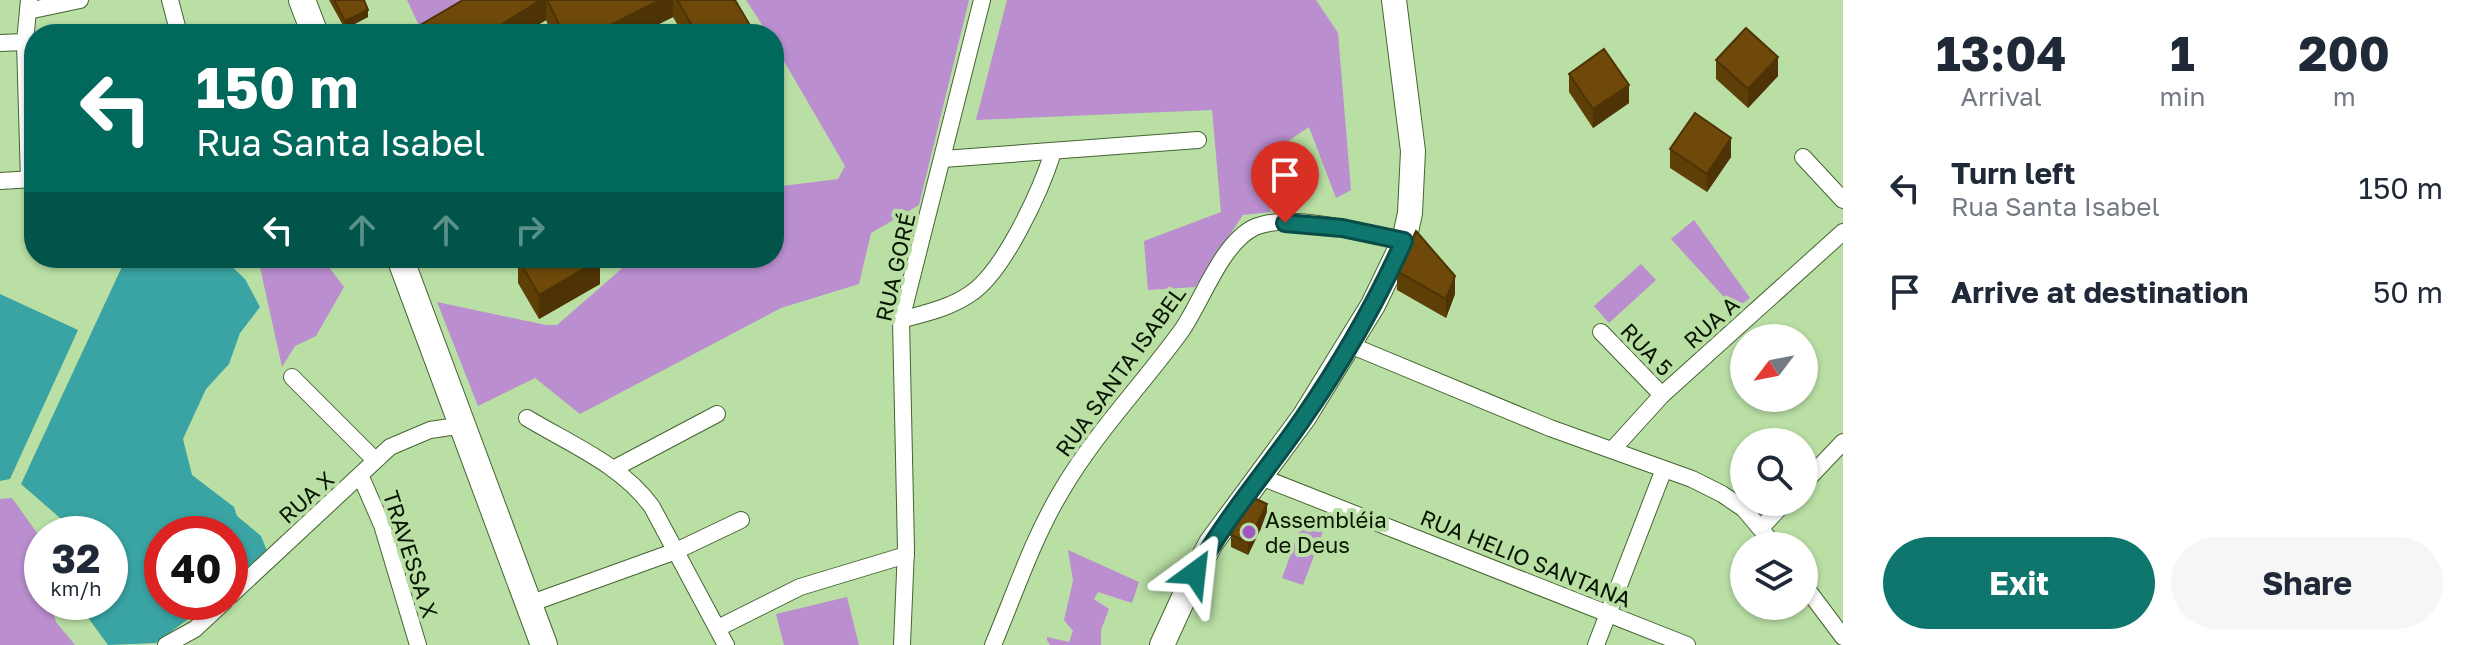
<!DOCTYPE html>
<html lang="en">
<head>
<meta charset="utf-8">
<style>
  body { margin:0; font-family:"Golos Text",sans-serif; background:#f6f6f7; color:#1f2937; height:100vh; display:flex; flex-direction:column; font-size:30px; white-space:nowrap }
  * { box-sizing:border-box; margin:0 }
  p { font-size:26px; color:#747a83 }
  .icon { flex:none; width:44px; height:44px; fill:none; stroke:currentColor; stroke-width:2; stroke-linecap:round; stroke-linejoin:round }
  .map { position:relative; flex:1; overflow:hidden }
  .drawer { display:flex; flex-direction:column; background:#fff; width:640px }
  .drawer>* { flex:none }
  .banner { position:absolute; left:24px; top:24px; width:760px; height:244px; border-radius:32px; box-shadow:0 2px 6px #0004; background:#00695c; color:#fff; overflow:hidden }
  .needle { width:52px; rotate:238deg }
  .controls { position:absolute; left:1730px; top:324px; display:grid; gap:16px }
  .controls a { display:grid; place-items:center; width:88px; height:88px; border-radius:50%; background:#fff; box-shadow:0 2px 6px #0004; font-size:40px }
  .speed { position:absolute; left:24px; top:516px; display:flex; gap:16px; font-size:40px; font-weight:700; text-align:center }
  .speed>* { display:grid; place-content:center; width:104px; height:104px; border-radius:50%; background:#fff; box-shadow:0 2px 6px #0004; line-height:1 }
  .speed small { font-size:20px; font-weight:400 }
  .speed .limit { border:12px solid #d22; background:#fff; color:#111 }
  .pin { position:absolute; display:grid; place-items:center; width:68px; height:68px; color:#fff; margin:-82px -34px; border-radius:50% 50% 50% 0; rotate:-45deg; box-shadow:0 0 8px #0007 }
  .pin .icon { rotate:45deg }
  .me { position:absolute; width:88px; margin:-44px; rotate:30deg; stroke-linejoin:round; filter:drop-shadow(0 0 6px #0008) }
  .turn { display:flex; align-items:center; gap:28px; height:168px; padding:0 40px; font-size:36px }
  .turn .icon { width:104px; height:104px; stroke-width:2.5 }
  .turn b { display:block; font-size:56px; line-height:68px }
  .lanes { display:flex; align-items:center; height:76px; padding:0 40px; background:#0003; justify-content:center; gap:40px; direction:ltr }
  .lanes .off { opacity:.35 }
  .eta { display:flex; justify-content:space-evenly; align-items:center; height:136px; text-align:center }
  .eta b { font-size:48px; font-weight:700; line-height:56px }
  .primary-button { display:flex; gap:16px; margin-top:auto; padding:16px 40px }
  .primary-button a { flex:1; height:92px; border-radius:48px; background:#0f766e; color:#fff; font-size:32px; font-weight:700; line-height:92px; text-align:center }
  .primary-button a+a { background:#f6f6f7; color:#1f2937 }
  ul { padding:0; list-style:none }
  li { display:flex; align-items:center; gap:24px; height:104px; padding:0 40px }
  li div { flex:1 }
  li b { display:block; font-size:30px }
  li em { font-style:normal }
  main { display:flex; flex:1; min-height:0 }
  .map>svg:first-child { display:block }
</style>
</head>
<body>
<main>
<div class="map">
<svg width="1843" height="645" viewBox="0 0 1843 645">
  <rect width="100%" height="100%" fill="#b9dfa4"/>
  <!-- green -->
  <g fill="#ba8ecf">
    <path d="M407 0H483L429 34H423Z"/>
    <path d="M746 0H969L919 205 871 233 859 284 781 308 580 414 535 378 478 406 437 302 546 325H557L634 258H774V187L838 179 845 166 774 44V34H768Z"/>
    <path d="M1007 0H1316L1338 33 1351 190 1336 198 1309 127 1254 164 1271 212 1243 215 1195 287 1148 290 1144 241 1221 212 1212 110 976 120Z"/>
    <path d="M1694 220 1750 298 1735 309 1671 239Z"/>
    <path d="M258 258H322L344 287 316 336 295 346 282 367Z"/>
    <path d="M1641 264 1656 280 1609 323 1594 306Z"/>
    <path d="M12 498 40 537 38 565 42 578V602H50L56 622 75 645H0V499Z"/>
    <path d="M1304 518 1325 526 1303 585 1282 578Z"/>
    <path d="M1068 550 1139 582 1132 603 1098 592 1094 599 1109 609 1101 630V645H1050L1047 640V637L1069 642 1073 631 1064 620 1073 581Z"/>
    <path d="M847 597 859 645H784L776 614Z"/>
  </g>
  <!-- water -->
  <g fill="#39a4a3">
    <path d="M126 258H223L245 279 260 307 240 333 229 364 206 389 183 439 192 475 234 507 237 516 261 536 267 551 230 585V534H162V602H211L156 643 108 645 86 615 81 602H110V534H74L75 531 21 484Z"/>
    <path d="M0 294 78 330 10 479 0 481Z"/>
  </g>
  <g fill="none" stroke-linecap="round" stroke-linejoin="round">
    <defs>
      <g id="street">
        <path d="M170 0 179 34"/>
        <path d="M28 11 80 0"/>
        <path d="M0 43 25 42"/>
        <path d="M1803 157 1843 200"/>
        <path d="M943 159 1198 140"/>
        <path d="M29 180 25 42 29 0"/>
        <path d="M0 181 34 179"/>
        <path d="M901 320C925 313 950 308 970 294 1004 272 1041 190 1053 152"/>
        <path d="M1601 332 1662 395"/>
        <path d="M1350 345 1550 428 1692 479 1722 494 1744 509 1775 546"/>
        <path d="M292 377 375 460"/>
        <path d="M527 418C570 444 622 465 652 507L726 645"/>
        <path d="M1613 449 1662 395 1843 232"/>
        <path d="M613 469 717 414"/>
        <path d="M361 477 382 525 418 645"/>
        <path d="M1261 477 1687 645"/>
        <path d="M1804 483 1843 442"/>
        <path d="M1761 528 1785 502"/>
        <path d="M1804 585 1843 637"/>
        <path d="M230 596 390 447 430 430 464 425"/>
        <path d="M529 604 676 551 741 520"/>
        <path d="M718 628 800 587 906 555"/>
        <path d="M166 645 195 629 224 602"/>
        <path d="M902 645 906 549 901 320 982 0"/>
        <path d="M993 645C1015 593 1033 538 1062 490 1096 432 1143 384 1182 330 1202 301 1222 242 1255 227 1289 212 1367 233 1404 241"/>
        <path d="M1596 645 1664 469"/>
      </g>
      <path id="secondary" d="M1162 645 1195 573 1211 543 1304 417 1373 305 1404 241 1410 213 1413 151 1394 0"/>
      <g id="primary">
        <path d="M302 0 315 34"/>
        <path d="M400 258 544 645"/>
      </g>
    </defs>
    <!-- street casing -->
    <use href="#street" stroke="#456530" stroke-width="18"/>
    <!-- secondary casing -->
    <use href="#secondary" stroke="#456530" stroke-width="26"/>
    <!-- primary casing -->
    <use href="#primary" stroke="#456530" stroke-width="28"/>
    <!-- street -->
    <use href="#street" stroke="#fff" stroke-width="16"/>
    <!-- secondary -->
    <use href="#secondary" stroke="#fff" stroke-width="24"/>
    <!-- primary -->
    <use href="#primary" stroke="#fff" stroke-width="26"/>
  </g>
  <!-- wall -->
  <g fill="#5f3f08">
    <path d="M329 0H364L368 17 345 29Z"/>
    <path d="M462 0H735L755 34H683L673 17 639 34H552L546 20 523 34H405Z"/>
    <path d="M1716 60 1778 76 1748 108 1716 79Z"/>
    <path d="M1569 74 1629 103 1593 128 1569 92Z"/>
    <path d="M1670 149 1731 157 1707 192 1670 168Z"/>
    <path d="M518 259 600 284 539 319 518 283Z"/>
    <path d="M1397 271 1455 294 1446 318 1397 290Z"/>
    <path d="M1267 516 1248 555 1231 547V535Z"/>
  </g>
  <!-- shaded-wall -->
  <g fill="#4d3306">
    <path d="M541 0H546V20L523 34H486Z"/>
    <path d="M660 0H673V17L639 34H593Z"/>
    <path d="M368 10V17L345 29V21Z"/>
    <path d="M1778 57V76L1748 108V89Z"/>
    <path d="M780 76V100L774 103V79Z"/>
    <path d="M1629 85V103L1593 128V109Z"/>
    <path d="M1731 138V157L1707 192V174Z"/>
    <path d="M600 259V284L539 319V295Z"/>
    <path d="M1455 276V294L1446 318V299Z"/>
    <path d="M1267 504V516L1248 555V542Z"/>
  </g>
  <!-- building -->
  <g fill="#6e4909" stroke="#4d3306" stroke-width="2">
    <path d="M334 0H364L368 10 345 21Z"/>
    <path d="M463 0H541L486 34H405Z"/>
    <path d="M547 0H660L593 34H564Z"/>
    <path d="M677 0H735L755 34H697Z"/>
    <path d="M1746 28 1778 57 1748 89 1716 60Z"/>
    <path d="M1604 49 1629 85 1593 109 1569 74Z"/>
    <path d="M774 67 780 76 774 79Z"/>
    <path d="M1695 113 1731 138 1707 174 1670 149Z"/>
    <path d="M1416 231 1455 276 1446 299 1397 271Z"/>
    <path d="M521 258H599L600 259 539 295 518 259Z"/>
    <path d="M1254 498 1267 504 1248 542 1231 535 1236 521Z"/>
  </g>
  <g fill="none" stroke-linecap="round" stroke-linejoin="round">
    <defs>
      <path id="route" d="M1195 573C1226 517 1268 470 1304 417 1342 362 1376 303 1404 241L1342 228 1285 223"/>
    </defs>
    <!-- route casing -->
    <use href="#route" stroke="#0a4d48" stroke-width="20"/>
    <!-- route -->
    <use href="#route" stroke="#0f766e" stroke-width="14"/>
  </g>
  <!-- markers -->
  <circle fill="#a455c6" stroke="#b9dfa4" stroke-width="3" cx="1249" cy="532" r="8"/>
  <g text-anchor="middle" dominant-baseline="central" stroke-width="8" stroke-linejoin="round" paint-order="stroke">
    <!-- street labels -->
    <g font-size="22" fill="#081502" stroke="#b9dfa4">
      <text transform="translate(895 267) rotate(-77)">RUA GORÉ</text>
      <text transform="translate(1711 322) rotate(-42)">RUA A</text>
      <text transform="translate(1647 349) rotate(46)">RUA 5</text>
      <text transform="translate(1120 371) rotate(-54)">RUA SANTA ISABEL</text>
      <text transform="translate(306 497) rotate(-42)">RUA X</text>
      <text transform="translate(411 554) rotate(72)">TRAVESSA X</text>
      <text transform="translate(1526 558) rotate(22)">RUA HELIO SANTANA</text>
    </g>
    <!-- poi labels -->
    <g font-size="22" fill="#081502" stroke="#b9dfa4" text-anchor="start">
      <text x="1265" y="519">Assembléia<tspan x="1265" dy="25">de Deus</tspan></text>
    </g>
  </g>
</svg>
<div class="controls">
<a><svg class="needle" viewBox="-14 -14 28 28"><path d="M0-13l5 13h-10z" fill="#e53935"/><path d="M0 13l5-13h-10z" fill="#747a83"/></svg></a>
<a><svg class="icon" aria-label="search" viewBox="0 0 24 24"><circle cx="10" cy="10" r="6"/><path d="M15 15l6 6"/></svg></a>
<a><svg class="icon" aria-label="layers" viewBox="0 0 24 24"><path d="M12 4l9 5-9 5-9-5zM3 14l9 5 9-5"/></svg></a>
</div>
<div class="speed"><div>32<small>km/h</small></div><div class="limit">40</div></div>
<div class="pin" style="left:1285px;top:223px;background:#d93025"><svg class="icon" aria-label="arrive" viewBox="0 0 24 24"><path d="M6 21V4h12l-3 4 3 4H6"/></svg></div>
<svg class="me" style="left:1195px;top:573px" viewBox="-20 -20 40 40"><path d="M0-17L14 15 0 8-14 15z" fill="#0f766e" stroke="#fff" stroke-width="4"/></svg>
<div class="banner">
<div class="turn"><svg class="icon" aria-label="left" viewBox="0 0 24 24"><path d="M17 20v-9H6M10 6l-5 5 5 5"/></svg><div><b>150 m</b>Rua Santa Isabel</div></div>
<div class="lanes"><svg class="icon" aria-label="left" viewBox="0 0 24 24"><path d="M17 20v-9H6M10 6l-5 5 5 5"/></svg><svg class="icon off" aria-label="ahead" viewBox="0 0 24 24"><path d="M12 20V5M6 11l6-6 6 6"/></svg><svg class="icon off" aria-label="ahead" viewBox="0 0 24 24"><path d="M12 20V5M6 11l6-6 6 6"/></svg><svg class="icon off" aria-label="right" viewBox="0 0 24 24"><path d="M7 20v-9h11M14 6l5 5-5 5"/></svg></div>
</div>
</div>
<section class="drawer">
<div class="eta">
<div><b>13:04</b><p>Arrival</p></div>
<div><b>1</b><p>min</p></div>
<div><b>200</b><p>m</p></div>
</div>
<ul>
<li><svg class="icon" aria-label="left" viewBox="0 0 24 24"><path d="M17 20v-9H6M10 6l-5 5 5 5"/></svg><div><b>Turn left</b><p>Rua Santa Isabel</p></div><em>150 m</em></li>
<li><svg class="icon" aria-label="arrive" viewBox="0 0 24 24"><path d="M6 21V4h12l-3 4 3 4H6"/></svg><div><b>Arrive at destination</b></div><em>50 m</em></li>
</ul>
<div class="primary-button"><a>Exit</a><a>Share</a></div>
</section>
</main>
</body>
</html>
